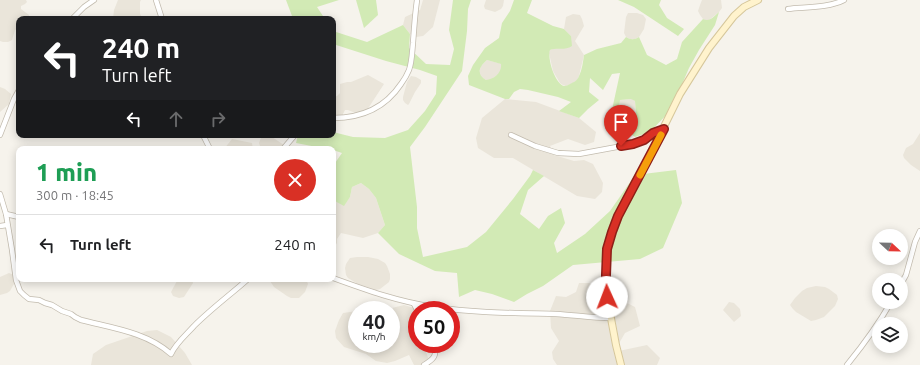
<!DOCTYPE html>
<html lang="en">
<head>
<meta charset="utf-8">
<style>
  body { margin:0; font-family:Ubuntu,sans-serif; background:#f6f6f6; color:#202124; height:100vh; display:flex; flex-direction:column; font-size:15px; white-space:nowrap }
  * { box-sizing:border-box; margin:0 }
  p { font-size:13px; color:#757577 }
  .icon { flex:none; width:22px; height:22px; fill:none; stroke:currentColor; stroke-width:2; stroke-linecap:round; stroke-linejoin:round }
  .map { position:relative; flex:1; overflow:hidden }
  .details { position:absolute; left:16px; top:146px; width:320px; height:136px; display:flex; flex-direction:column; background:#fff; border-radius:8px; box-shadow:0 2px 10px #0003 }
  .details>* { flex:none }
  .hud { position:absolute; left:16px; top:16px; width:320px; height:122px; border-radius:8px; box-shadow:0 2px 10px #0003; background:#202124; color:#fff; overflow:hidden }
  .needle { width:26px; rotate:112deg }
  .tools { position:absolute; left:872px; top:229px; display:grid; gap:8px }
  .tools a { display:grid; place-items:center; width:36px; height:36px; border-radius:50%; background:#fff; box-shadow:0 2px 10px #0003; font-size:20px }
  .speed { position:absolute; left:348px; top:301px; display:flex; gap:8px; font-size:20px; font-weight:700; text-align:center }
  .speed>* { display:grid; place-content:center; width:52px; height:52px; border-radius:50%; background:#fff; box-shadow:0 2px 10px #0003; line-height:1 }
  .speed small { font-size:10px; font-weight:400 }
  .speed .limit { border:6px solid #d22; background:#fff; color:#111 }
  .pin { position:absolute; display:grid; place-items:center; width:34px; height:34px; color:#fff; margin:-41px -17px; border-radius:50% 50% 50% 0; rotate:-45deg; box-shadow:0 0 4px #0007 }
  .pin .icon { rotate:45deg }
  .me { position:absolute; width:44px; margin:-22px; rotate:358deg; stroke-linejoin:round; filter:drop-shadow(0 0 3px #0008) }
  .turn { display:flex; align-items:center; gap:14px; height:84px; padding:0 20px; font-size:18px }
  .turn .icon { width:52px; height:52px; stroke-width:2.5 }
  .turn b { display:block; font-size:28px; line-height:34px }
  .lanes { display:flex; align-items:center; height:38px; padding:0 20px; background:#0003; justify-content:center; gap:20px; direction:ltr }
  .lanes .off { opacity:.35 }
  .round { display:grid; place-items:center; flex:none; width:42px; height:42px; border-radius:21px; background:#f6f6f6 }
  .summary { display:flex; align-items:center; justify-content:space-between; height:68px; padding:0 20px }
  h1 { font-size:24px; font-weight:800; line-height:30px; color:#1e9e55 }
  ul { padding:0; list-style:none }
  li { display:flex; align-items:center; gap:12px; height:60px; padding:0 20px; border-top:1px solid #e0e0e0 }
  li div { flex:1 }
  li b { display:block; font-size:15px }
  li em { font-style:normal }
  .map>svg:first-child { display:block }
</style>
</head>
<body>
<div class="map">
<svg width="920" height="365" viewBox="0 0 920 365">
  <rect width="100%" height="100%" fill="#f6f3ec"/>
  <!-- residential -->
  <g fill="#eae5da">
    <path d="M0 0H26L27 2 25 4 21 6V9L29 15V19H19V28L15 30 12 40 8 42H3L0 41Z"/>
    <path d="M118 0H141L140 2V14L143 19H113L114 10Z"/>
    <path d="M423 0H440L433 27 423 36 416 37 410 34 403 25 405 17 420 10Z"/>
    <path d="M486 0H504L503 6 501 9 495 12 485 9 484 6Z"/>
    <path d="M702 0H721L722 8 719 12 709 20 707 21 703 19 700 15 698 11 700 5Z"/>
    <path d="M628 13H637L643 15 646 19 644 29 639 37 635 39H630L626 37 624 33 626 17Z"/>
    <path d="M573 14 580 15 582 19 584 26 575 41 584 55 579 76 576 82 566 86 563 85 560 83 553 71 549 53 550 50 554 48H568L571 36 564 29 566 17Z"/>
    <path d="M487 60 502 64V68L499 74 490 80H486L481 77 479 73 481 66Z"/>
    <path d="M368 75 384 84 367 110 358 114 348 110H345L342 116H335L333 113V97L337 96 340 93V84L347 82H351Z"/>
    <path d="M411 76 416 77 421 80V83L415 92 409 104 408 105 405 103 403 100V97L407 82Z"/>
    <path d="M0 87 5 89 11 94 9 104 0 112Z"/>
    <path d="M505 99 536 102 579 118 596 132 594 142 585 145 568 139 550 146 554 155 574 161 584 160 593 164 603 183 602 192 595 199 577 196 513 158H494L478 148 476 138 482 118Z"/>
    <path d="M632 99 635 101 636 114 633 120 630 122 623 121 618 117 620 100Z"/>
    <path d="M920 133V171L911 165 904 158 903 155 906 148 913 144Z"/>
    <path d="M262 135 272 137 284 145V149H261L259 143Z"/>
    <path d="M232 139 252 143 253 149H224Z"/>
    <path d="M361 183 369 189 376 198 385 225 378 233 363 238 341 233 337 239V243L333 248V200L344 205 350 197 352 187Z"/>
    <path d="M357 257H368L378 259 385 263 387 266 390 274V279L389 282 380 289 376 290 358 284 348 278 346 275 345 268 346 264 350 258Z"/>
    <path d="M9 273 16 276 15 282 10 291 7 293 0 295V277Z"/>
    <path d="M178 279H192L193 283 184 297 179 298 173 296 171 292Z"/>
    <path d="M271 279H306L308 284 305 292 299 298H291L287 296 274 287 270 281Z"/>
    <path d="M579 283H589L597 288 605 307 625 302 635 307 640 326 625 333 614 352 647 345 660 358 657 365H557L553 359 552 352 559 341 551 328 550 311 556 296 566 297 576 292Z"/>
    <path d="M816 286 825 287 829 289 837 295 838 299 835 306 824 317 816 320 811 321 796 312 793 309 790 305 795 298 802 291 807 288Z"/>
    <path d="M729 302 734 303 740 309 741 316 734 322 723 310Z"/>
    <path d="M404 305 421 310H417V344H426L424 345 429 361 422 365H414L409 355 395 361 387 363 376 361 366 354 344 347 336 338 335 331 339 320 343 313 357 311V344H391V310H384Z"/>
    <path d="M157 330 171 337 185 353 192 365H91L93 354 106 345 147 331Z"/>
  </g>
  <!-- green -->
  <g fill="#d2eab5" fill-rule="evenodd">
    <path d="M286 0H339L317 7 325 19H291L292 16Z"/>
    <path d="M356 0H376L378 15 364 28Z"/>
    <path d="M453 0H471L468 9 467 31 462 71 425 127 410 147 417 207V228L423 257 467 247 486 232 513 199 530 176 533 170 544 176 528 190 520 214 539 229 548 216 561 208 565 223 554 243 557 253 585 234 610 211 635 175 676 170 682 203 663 248 640 259 573 265 543 286 527 294 514 302 492 294 475 290 459 297 457 273 435 271 399 254 378 233 385 225 376 198 369 189 361 183 352 187 350 197 344 206 333 200V166L342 153 333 150V149H327L296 143 298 135H333V132L353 137 385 138 408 130 425 111 436 94 437 76 420 70 386 61 333 44V31L367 42 403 25 410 34 409 48 426 64 450 65 454 49 449 30Z"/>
    <path d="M514 0H532L527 13 553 26 564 29 571 36 572 46C565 51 557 47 550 50 547 58 555 84 564 86 566 86 568 85 570 84 574 82 577 81 579 76 582 70 583 62 584 55L597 49 621 43 626 37C631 40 634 40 639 37L647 55 666 65 677 59 682 42 703 19C710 22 713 17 719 12L715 25 699 50 689 68 671 110 650 132 635 137 610 119 620 73 612 74 603 90 590 78 589 92 599 100 588 109 579 118 559 111 571 102 558 97 528 90 520 89 514 92 509 99H505L469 85 468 76 473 65 485 48 499 38 502 23 510 11ZM487 60 501 64C502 73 494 79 486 80 476 74 479 67 487 60ZM631 99 635 101 636 114 633 120 630 122 623 121 618 117 620 100Z"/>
    <path d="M618 0H661L659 5 667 18 684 29 678 36 634 7Z"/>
  </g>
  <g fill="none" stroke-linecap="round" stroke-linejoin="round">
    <defs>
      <g id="minor">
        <path d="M156 0 162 19"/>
        <path d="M788 9C806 7 828 8 844 0"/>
        <path d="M72 19 84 7 94 0"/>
        <path d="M333 118C362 118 385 108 401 84 404 80 407 75 409 70 412 62 412 52 413 43 414 29 415 14 417 0"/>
        <path d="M0 135 14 99 19 90"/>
        <path d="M203 135 210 149"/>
        <path d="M511 135 535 146 558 153 579 154 633 144 644 140 653 133 663 129"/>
        <path d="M283 149 295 135"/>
        <path d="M0 194 6 214 12 250 16 280 20 291 24 295 29 299 39 300 45 303 52 305 62 311 71 314 75 317 81 320C112 328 146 332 171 354 176 343 186 335 194 326 211 309 230 295 248 279"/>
        <path d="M6 214 19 217"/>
        <path d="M0 226 7 225"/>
        <path d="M333 278C366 290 399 302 435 307 474 313 516 313 556 314 574 315 592 318 610 318"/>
        <path d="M901 284 906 275 915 242 920 231"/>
        <path d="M414 304 417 310"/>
        <path d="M424 365C434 359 438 355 433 344"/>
        <path d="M847 365C864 344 878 325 891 302"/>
      </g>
      <path id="secondary" d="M621 365 616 345 607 297 606 275 607 249 612 233 619 216 650 155 680 94 709 48 734 16 744 7 758 0"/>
    </defs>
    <!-- minor casing -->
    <use href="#minor" stroke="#c2bbae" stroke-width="6"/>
    <!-- secondary casing -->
    <use href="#secondary" stroke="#d6c79b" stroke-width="8"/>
    <!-- minor -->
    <use href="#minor" stroke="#fff" stroke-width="4.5"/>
    <!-- secondary -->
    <use href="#secondary" stroke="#fff3cd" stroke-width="6"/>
  </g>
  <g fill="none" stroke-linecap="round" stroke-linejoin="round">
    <defs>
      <path id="route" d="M607 297 606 275 607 249 612 232 618 216 664 129 653 133 644 140 633 144 621 146"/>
    </defs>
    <!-- route casing -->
    <use href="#route" stroke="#8d1f18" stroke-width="10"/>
    <!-- route -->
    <use href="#route" stroke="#d93025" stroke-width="7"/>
    <!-- slow -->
    <path stroke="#f59e0b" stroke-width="7" d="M640 175 661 135"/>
  </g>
</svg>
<div class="tools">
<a><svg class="needle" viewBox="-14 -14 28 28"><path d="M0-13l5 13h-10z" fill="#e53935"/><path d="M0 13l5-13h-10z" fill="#757577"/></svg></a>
<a><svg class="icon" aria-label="search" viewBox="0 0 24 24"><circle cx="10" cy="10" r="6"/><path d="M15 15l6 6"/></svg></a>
<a><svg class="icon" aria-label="layers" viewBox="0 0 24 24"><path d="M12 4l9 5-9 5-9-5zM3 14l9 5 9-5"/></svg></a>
</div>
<div class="speed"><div>40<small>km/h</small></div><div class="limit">50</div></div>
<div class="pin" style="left:621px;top:146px;background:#d93025"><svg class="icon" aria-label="arrive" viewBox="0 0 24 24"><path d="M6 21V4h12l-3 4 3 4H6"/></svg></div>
<svg class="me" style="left:607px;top:297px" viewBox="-20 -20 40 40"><circle r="19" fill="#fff"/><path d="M0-13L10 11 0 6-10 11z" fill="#d93025"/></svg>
<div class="hud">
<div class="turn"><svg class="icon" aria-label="left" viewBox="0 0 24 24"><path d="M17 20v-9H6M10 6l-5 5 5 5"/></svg><div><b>240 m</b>Turn left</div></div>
<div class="lanes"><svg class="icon" aria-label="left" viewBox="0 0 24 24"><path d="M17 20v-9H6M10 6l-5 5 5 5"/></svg><svg class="icon off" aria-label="ahead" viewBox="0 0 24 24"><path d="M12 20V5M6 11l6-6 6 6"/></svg><svg class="icon off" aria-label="right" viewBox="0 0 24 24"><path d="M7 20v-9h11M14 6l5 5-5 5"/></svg></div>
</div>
<section class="details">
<div class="summary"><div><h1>1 min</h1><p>300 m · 18:45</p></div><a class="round" style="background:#d93025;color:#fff"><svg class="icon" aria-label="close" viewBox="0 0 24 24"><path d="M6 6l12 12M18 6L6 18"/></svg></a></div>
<ul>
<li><svg class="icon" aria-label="left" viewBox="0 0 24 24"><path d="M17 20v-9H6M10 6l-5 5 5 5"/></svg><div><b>Turn left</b></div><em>240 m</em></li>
</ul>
</section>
</div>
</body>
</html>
